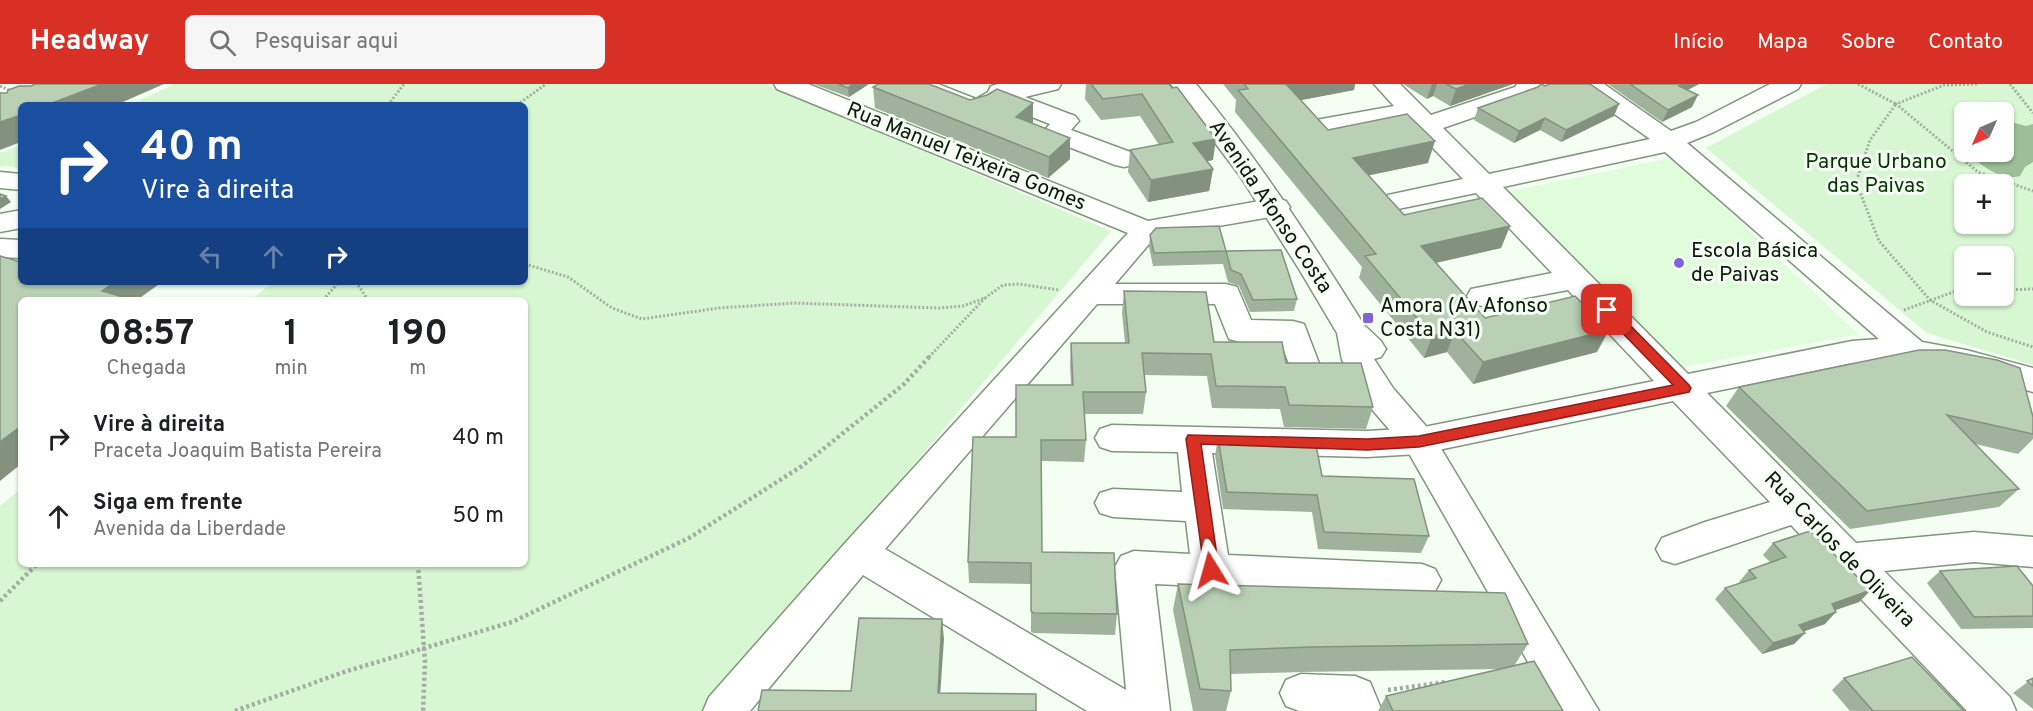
<!DOCTYPE html>
<html lang="pt">
<head>
<meta charset="utf-8">
<style>
  body { margin:0; font-family:Overpass,sans-serif; background:#f6f6f6; color:#202124; height:100vh; display:flex; flex-direction:column; font-size:22px; white-space:nowrap }
  * { box-sizing:border-box; margin:0 }
  p { font-size:20px; color:#757577 }
  .icon { flex:none; width:33px; height:33px; fill:none; stroke:currentColor; stroke-width:2; stroke-linecap:round; stroke-linejoin:round }
  .map { position:relative; flex:1; overflow:hidden }
  .drawer { position:absolute; left:18px; top:213px; width:510px; height:270px; display:flex; flex-direction:column; background:#fff; border-radius:9px; box-shadow:0 2px 4px #0004 }
  .drawer>* { flex:none }
  .banner { position:absolute; left:18px; top:18px; width:510px; height:183px; border-radius:9px; box-shadow:0 2px 4px #0004; background:#1a4fa0; color:#fff; overflow:hidden }
  .needle { width:39px; rotate:225deg }
  .controls { position:absolute; left:1954px; top:18px; display:grid; gap:12px }
  .controls a { display:grid; place-items:center; width:60px; height:60px; border-radius:9px; background:#fff; box-shadow:0 2px 4px #0004; font-size:30px }
  .pin { position:absolute; display:grid; place-items:center; width:51px; height:51px; color:#fff; margin:-26px; border-radius:12px; box-shadow:0 3px 9px #0006 }
  .me { position:absolute; width:66px; margin:-33px; rotate:352deg; stroke-linejoin:round; filter:drop-shadow(0 0 4px #0008) }
  .turn { display:flex; align-items:center; gap:21px; height:126px; padding:0 24px; font-size:27px }
  .turn .icon { width:78px; height:78px; stroke-width:2.5 }
  .turn b { display:block; font-size:42px; line-height:51px }
  .lanes { display:flex; align-items:center; height:57px; padding:0 24px; background:#0003; justify-content:center; gap:30px; direction:ltr }
  .lanes .off { opacity:.35 }
  .eta { display:flex; justify-content:space-evenly; align-items:center; height:102px; text-align:center }
  .eta b { font-size:36px; font-weight:700; line-height:42px }
  ul { padding:0; list-style:none }
  li { display:flex; align-items:center; gap:18px; height:78px; padding:0 24px }
  li div { flex:1 }
  li b { display:block; font-size:22px }
  li em { font-style:normal }
  header { display:flex; align-items:center; gap:36px; box-sizing:border-box; height:84px; padding:0 30px; background:#d93025; color:#fff }
  header strong { font-size:28px }
  nav { display:flex; gap:33px; margin-inline-start:auto; font-size:21px }
  .search { width:420px; height:54px; background:#f6f6f6; display:flex; align-items:center; gap:15px; box-sizing:border-box; padding:0 21px; border-radius:9px; color:#757577; font-size:22px }
  .map>svg:first-child { display:block }
</style>
</head>
<body>
<header>
<strong>Headway</strong>
<div class="search"><svg class="icon" aria-label="search" viewBox="0 0 24 24"><circle cx="10" cy="10" r="6"/><path d="M15 15l6 6"/></svg>Pesquisar aqui</div>
<nav><a>Início</a><a>Mapa</a><a>Sobre</a><a>Contato</a></nav>
</header>
<div class="map">
<svg width="2033" height="627" viewBox="0 0 2033 627">
  <rect width="100%" height="100%" fill="#f4fef2"/>
  <!-- built -->
  <path fill="#e0fddb" d="M1672 74 1858 250 1679 284 1505 108Z"/>
  <!-- green -->
  <g fill="#d7f6d2" fill-rule="evenodd">
    <path d="M175 0H765L1111 147 706 627H0V422L21 405V480H525V216H251L273 198H525V21H129Z"/>
    <path d="M1827 0H2033V281L1927 249 1706 64ZM1965 28H2004V68H1965ZM1965 100H2004V140H1965ZM1965 172H2004V212H1965Z"/>
    <path d="M21 61V85L8 82 0 83V69Z"/>
  </g>
  <!-- water -->
  <path fill="#9dbe98" d="M2004 36 2026 42 2033 40V78L2025 83 2020 92C1996 98 1969 72 1955 56L1956 41 1965 37V68H2004Z"/>
  <g fill="none" stroke-linecap="round" stroke-linejoin="round">
    <defs>
      <g id="minor">
        <path d="M774 0H808L1148 137 1276 114 1286 117 1290 123 1286 129 1276 132 1155 153 1115 200H1226L1237 203 1251 236 1293 237 1304 240 1320 282 1315 290 1304 293 1293 290 1281 259 1240 258 1229 255 1215 220H1097L885 465 1126 606 1115 483 1121 472 1134 467 1190 470 1186 437 1113 433 1100 429 1095 419 1100 409 1113 405 1182 408 1178 368 1112 367 1100 363 1095 354 1100 345 1112 341 1367 347 1419 344 1654 297 1568 206 1482 222 1471 219 1467 212 1471 205 1552 189 1476 109 1398 125 1388 123 1384 117 1388 111 1463 95 1406 36 1325 49 1316 46 1312 41 1316 36 1394 22 1374 0H1400L1431 31 1515 3 1517 0H1542L1533 13 1443 44 1489 90 1650 55 1579 5 1576 0H1604L1671 47 1696 38 1770 0H1801L1798 5 1714 48 1687 59 1922 258 1966 266 2033 284V308C1973 290 1915 275 1852 279L1707 309 1856 459 1974 448 2033 453V483L1974 478 1884 487 2010 613 2016 627H1967L1791 441 1675 480 1662 476 1656 465 1662 454 1705 438 1770 418 1673 317 1419 370 1367 373 1212 369 1228 471 1422 480 1435 485 1441 496 1435 507 1422 512 1155 500 1170 627H1087L863 491 750 627H703L709 613 846 458 1128 149 777 5ZM1665 68 1879 255 1852 257 1688 290 1503 103Z"/>
        <path d="M905 0H938L976 15 988 8 991 2 998 0H1061L1058 5 1025 13 1075 32 1079 37 1071 46 1133 69 1137 75 1133 81 1124 83 1115 81 1046 54 1042 49 1050 40 1001 21 987 30 978 33 908 5Z"/>
        <path d="M0 88 21 90V106L0 104Z"/>
        <path d="M21 126V144L0 148V130Z"/>
        <path d="M0 155 21 156V174L0 173Z"/>
        <path d="M1301 590 1355 592 1370 598 1382 627H1299L1286 622 1280 609 1286 596Z"/>
      </g>
      <path id="major" d="M1171 0H1196C1259 76 1312 158 1364 241L1381 257 1386 265 1381 273 1374 275 1393 304 1431 348 1599 627H1556L1407 366 1369 322 1342 276 1337 249 1299 185 1240 92Z"/>
    </defs>
    <!-- minor casing -->
    <use href="#minor" stroke="#80967d" stroke-width="3"/>
    <!-- major casing -->
    <use href="#major" stroke="#80967d" stroke-width="3"/>
    <!-- path-far1 -->
    <g stroke="#a4ada2" stroke-width="3" stroke-dasharray="2 2" stroke-linecap="butt">
      <path d="M1858 0 1896 20 1870 56 1856 98 1879 157 1930 216 1987 248 2033 263"/>
      <path d="M1977 0 1944 1 1896 20 1978 88 2033 107"/>
      <path d="M2010 0 2033 29"/>
      <path d="M0 2 11 7"/>
      <path d="M388 21 404 0"/>
      <path d="M517 21 546 0"/>
      <path d="M525 180 568 193 612 224 642 235 719 224 794 219 939 224 963 222 985 214 1003 201 1019 200 1059 206"/>
      <path d="M356 198 368 216"/>
      <path d="M2004 206 2033 205"/>
      <path d="M323 216 339 198"/>
      <path d="M1904 226 1959 206H1965"/>
      <path d="M929 273 985 214"/>
    </g>
    <!-- path -->
    <g stroke="#a4ada2" stroke-width="4.5" stroke-dasharray="3 3" stroke-linecap="butt">
      <path d="M418 480 425 578 423 627"/>
      <path d="M0 517 37 480"/>
      <path d="M1388 606 1446 598"/>
      <path d="M235 627 347 587 512 538 689 454 802 382 903 301 931 271"/>
    </g>
    <!-- minor -->
    <use href="#minor" fill="#fff" fill-rule="evenodd"/>
    <!-- major -->
    <use href="#major" fill="#fff" fill-rule="evenodd"/>
  </g>
  <!-- wall -->
  <g fill="#9fb39c">
    <path d="M813 0H869L849 13Z"/>
    <path d="M1086 0H1169L1213 76 1207 77 1213 85 1209 107 1148 118 1128 88 1130 66 1159 61 1140 32 1101 36 1085 15Z"/>
    <path d="M1223 0H1355L1354 6 1301 16 1328 46 1428 79 1368 91 1404 131 1510 142 1501 164 1436 179 1485 234 1597 268 1473 300 1447 268 1424 274 1359 194 1362 183 1235 28 1236 16Z"/>
    <path d="M1403 0H1513L1450 22 1433 12 1427 15Z"/>
    <path d="M1608 0H1699L1687 6 1692 23 1662 38Z"/>
    <path d="M1545 2 1614 32 1561 58 1540 46 1514 59 1474 36 1478 24Z"/>
    <path d="M873 3 970 16 1033 19V40L1070 75 1048 94 875 24Z"/>
    <path d="M1150 151 1226 167 1297 215 1294 227 1250 228 1239 202 1228 198 1223 180 1153 182 1149 163Z"/>
    <path d="M1124 207 1214 258 1286 279 1373 323 1366 345 1284 343 1280 325 1212 324 1207 292 1144 291 1146 308 1143 330H1084L1086 356 1084 378 1041 377 1042 468 1117 530 1115 551 1034 549 1031 548V500L969 499 968 478 1016 353 1071 301 1070 281 1071 259H1125L1122 229Z"/>
    <path d="M1739 303 2033 333V355L2018 370 1975 360 2019 405 1999 423 1850 445 1726 322Z"/>
    <path d="M1218 354 1322 392 1429 452 1421 469 1318 465 1312 428 1223 425 1215 371Z"/>
    <path d="M1773 459 1871 506 1859 518 1835 526 1825 540 1804 547 1805 549 1794 560 1762 570 1715 515 1725 504 1740 499 1739 498 1749 486 1770 478 1763 471Z"/>
    <path d="M1940 487 2033 502V544L1961 545 1927 499Z"/>
    <path d="M1178 500 1528 560 1514 582 1563 627H1378L1386 612 1501 585 1301 588 1231 590V607L1226 627H1193L1173 526Z"/>
    <path d="M1844 594 1964 627H1850L1832 606Z"/>
    <path d="M2033 594V625L2013 609Z"/>
  </g>
  <!-- shaded-wall -->
  <g fill="#82927f">
    <path d="M102 0H164L116 21H47Z"/>
    <path d="M853 0H869L849 13 848 4Z"/>
    <path d="M1285 0H1355L1354 6 1281 20Z"/>
    <path d="M1432 0H1437L1433 12 1427 15Z"/>
    <path d="M1470 0H1513L1450 22 1456 5Z"/>
    <path d="M1683 0H1699L1673 14 1679 2Z"/>
    <path d="M1698 11 1692 23 1662 38 1668 26Z"/>
    <path d="M1033 19V40L1016 33Z"/>
    <path d="M1619 20 1614 32 1561 58 1566 46Z"/>
    <path d="M21 31V58L0 66V38Z"/>
    <path d="M1545 34 1540 46 1514 59 1519 47Z"/>
    <path d="M1070 54V75L1048 94 1049 73Z"/>
    <path d="M1216 55 1213 76 1190 81 1193 59Z"/>
    <path d="M1435 57 1428 79 1347 96 1353 74Z"/>
    <path d="M1213 85 1209 107 1148 118 1151 96Z"/>
    <path d="M6 112 11 118 0 125V115Z"/>
    <path d="M1510 142 1501 164 1413 184 1421 162Z"/>
    <path d="M115 198H162L137 216H109L102 207Z"/>
    <path d="M1609 246 1597 268 1473 300 1483 278Z"/>
    <path d="M1455 247 1447 268 1424 274 1432 252Z"/>
    <path d="M21 342V380L0 397V358Z"/>
    <path d="M1871 506 1859 518 1821 531 1832 520Z"/>
    <path d="M1836 528 1825 540 1788 553 1799 541Z"/>
    <path d="M942 535 944 555 939 627 938 609Z"/>
    <path d="M1805 549 1794 560 1762 570 1773 559Z"/>
  </g>
  <!-- building -->
  <g fill="#b9d0b5" stroke="#82927f" stroke-width="1.5">
    <path d="M35 0H102L47 21H21V31L0 38V9H7L8 6 19 2H31Z"/>
    <path d="M838 0H853L848 4Z"/>
    <path d="M878 0H929L970 16 987 11 997 5 1033 19 1016 33 1070 54 1049 73 873 3Z"/>
    <path d="M1091 0H1169L1172 4 1177 3 1216 55 1193 59 1213 85 1151 96 1130 66 1173 58 1142 10 1103 15Z"/>
    <path d="M1244 0H1286L1328 46 1407 30 1435 57 1353 74 1404 131 1482 114 1510 142 1421 162 1485 234 1575 212 1609 246 1483 278 1455 247 1432 252 1365 172 1376 170 1238 6 1248 5Z"/>
    <path d="M1446 0H1470L1456 5Z"/>
    <path d="M1541 0 1545 2 1549 0H1590L1619 20 1566 46 1545 34 1519 47 1478 24 1538 3Z"/>
    <path d="M1630 0H1683L1679 2 1698 11 1668 26Z"/>
    <path d="M0 110 6 112 0 115Z"/>
    <path d="M1219 142 1226 167 1154 169 1150 151 1156 144Z"/>
    <path d="M1281 166 1297 215 1253 216 1241 190 1231 186 1226 167Z"/>
    <path d="M0 172 21 178V198H115L102 207 133 216H21V342L0 358Z"/>
    <path d="M1124 207 1206 208 1214 258H1282L1286 279H1361L1373 323 1289 321 1285 303 1216 302 1211 270 1142 269 1146 308H1083L1086 356H1041L1042 468 1114 469 1117 530 1034 529 1031 527V479L968 478 973 353H1016V301H1073L1071 259H1129Z"/>
    <path d="M1919 266H1945L1997 276 2020 284 2033 333V350L1947 331 2019 405 1867 427 1739 303Z"/>
    <path d="M1218 354 1315 356 1322 392 1414 395 1429 452 1324 448 1317 411 1227 408Z"/>
    <path d="M1810 447 1871 506 1832 520 1836 528 1799 541 1805 549 1773 559 1725 504 1756 494 1749 486 1786 473 1773 459Z"/>
    <path d="M2017 482 2033 502V532L1974 533 1940 487Z"/>
    <path d="M1178 500 1505 509 1528 560 1310 563 1230 566 1231 607 1200 605Z"/>
    <path d="M859 534 942 535 938 609 1036 610V627H758L762 606 851 607Z"/>
    <path d="M1912 573 1964 627H1873L1844 594Z"/>
    <path d="M1534 577 1563 627H1393L1386 612Z"/>
    <path d="M2033 594V602L2027 597Z"/>
  </g>
  <!-- route -->
  <path fill="#d93025" stroke="#8d1f18" stroke-width="1.5" d="M1607 221 1612 223 1689 301 1691 304 1689 308 1419 363 1367 366 1201 360 1219 486 1216 491 1211 493 1205 491 1186 355 1188 351 1367 355 1419 352 1673 301 1603 229 1601 226Z"/>
  <!-- markers -->
  <g fill="#8162dd" stroke="#f4fef2" stroke-width="2">
    <circle cx="1679" cy="179" r="6"/>
    <rect x="1362" y="228" width="12" height="12" rx="3"/>
  </g>
  <g text-anchor="middle" dominant-baseline="central" stroke-width="6" stroke-linejoin="round" paint-order="stroke">
    <!-- street labels -->
    <g font-size="21" fill="#0e170d" stroke="#f4fef2">
      <text transform="translate(966 73) rotate(22)">Rua Manuel Teixeira Gomes</text>
      <text transform="translate(1270 123) rotate(56)">Avenida Afonso Costa</text>
      <text transform="translate(1839 466) rotate(46)">Rua Carlos de Oliveira</text>
    </g>
    <!-- park labels -->
    <g font-size="21" fill="#043400" stroke="#f4fef2">
      <text x="1876" y="78">Parque Urbano<tspan x="1876" dy="24">das Paivas</tspan></text>
    </g>
    <!-- poi labels -->
    <g font-size="21" fill="#0e170d" stroke="#f4fef2" text-anchor="start">
      <text x="1691" y="167">Escola Básica<tspan x="1691" dy="24">de Paivas</tspan></text>
      <text x="1380" y="222">Amora (Av Afonso<tspan x="1380" dy="24">Costa N31)</tspan></text>
    </g>
  </g>
</svg>
<div class="controls">
<a><svg class="needle" viewBox="-14 -14 28 28"><path d="M0-13l5 13h-10z" fill="#e53935"/><path d="M0 13l5-13h-10z" fill="#757577"/></svg></a>
<a>+</a>
<a>−</a>
</div>
<div class="pin" style="left:1607px;top:226px;background:#d93025"><svg class="icon" aria-label="arrive" viewBox="0 0 24 24"><path d="M6 21V4h12l-3 4 3 4H6"/></svg></div>
<svg class="me" style="left:1211px;top:486px" viewBox="-20 -20 40 40"><path d="M0-17L14 15 0 8-14 15z" fill="#d93025" stroke="#fff" stroke-width="4"/></svg>
<div class="banner">
<div class="turn"><svg class="icon" aria-label="right" viewBox="0 0 24 24"><path d="M7 20v-9h11M14 6l5 5-5 5"/></svg><div><b>40 m</b>Vire à direita</div></div>
<div class="lanes"><svg class="icon off" aria-label="left" viewBox="0 0 24 24"><path d="M17 20v-9H6M10 6l-5 5 5 5"/></svg><svg class="icon off" aria-label="ahead" viewBox="0 0 24 24"><path d="M12 20V5M6 11l6-6 6 6"/></svg><svg class="icon" aria-label="right" viewBox="0 0 24 24"><path d="M7 20v-9h11M14 6l5 5-5 5"/></svg></div>
</div>
<section class="drawer">
<div class="eta">
<div><b>08:57</b><p>Chegada</p></div>
<div><b>1</b><p>min</p></div>
<div><b>190</b><p>m</p></div>
</div>
<ul>
<li><svg class="icon" aria-label="right" viewBox="0 0 24 24"><path d="M7 20v-9h11M14 6l5 5-5 5"/></svg><div><b>Vire à direita</b><p>Praceta Joaquim Batista Pereira</p></div><em>40 m</em></li>
<li><svg class="icon" aria-label="ahead" viewBox="0 0 24 24"><path d="M12 20V5M6 11l6-6 6 6"/></svg><div><b>Siga em frente</b><p>Avenida da Liberdade</p></div><em>50 m</em></li>
</ul>
</section>
</div>
</body>
</html>
